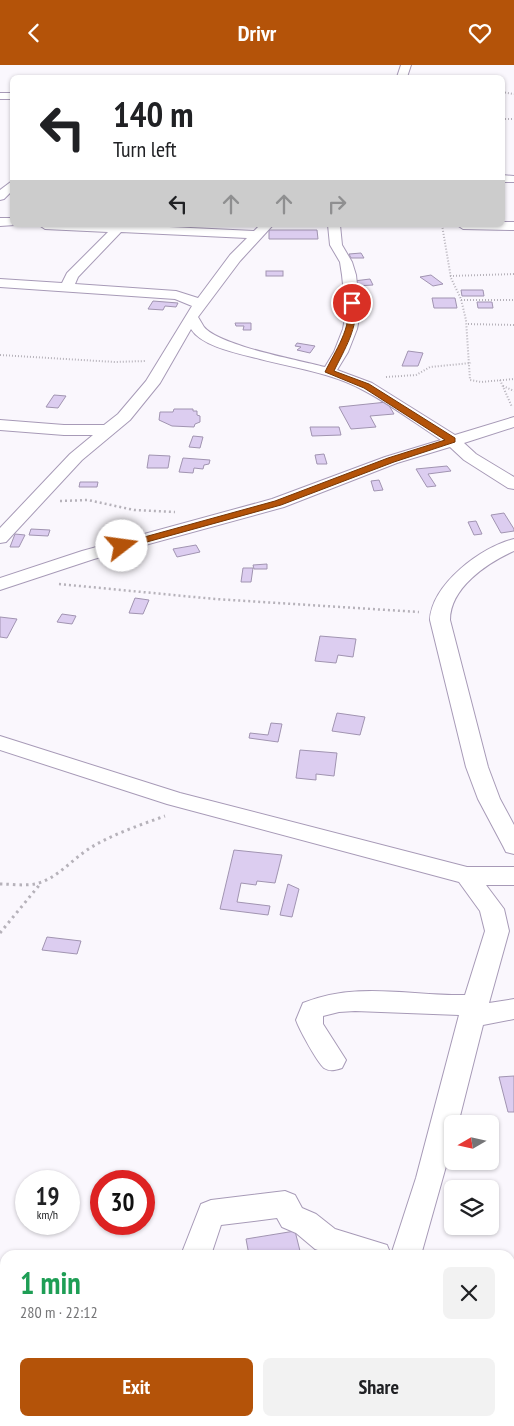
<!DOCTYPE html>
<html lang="en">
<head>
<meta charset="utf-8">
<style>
  body { margin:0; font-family:"PT Sans Narrow",sans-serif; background:#f2f2f2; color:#202124; height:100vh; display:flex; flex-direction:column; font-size:19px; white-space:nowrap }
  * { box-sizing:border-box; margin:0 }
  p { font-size:16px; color:#757577 }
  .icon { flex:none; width:28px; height:28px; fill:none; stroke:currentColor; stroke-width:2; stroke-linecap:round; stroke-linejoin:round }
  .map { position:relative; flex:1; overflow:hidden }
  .panel { position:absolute; left:0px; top:1185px; width:515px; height:176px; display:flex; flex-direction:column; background:#fff; border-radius:15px 15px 0 0; box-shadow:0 1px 4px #0004 }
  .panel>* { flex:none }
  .guide { position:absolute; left:10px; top:10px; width:495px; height:152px; border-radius:8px; box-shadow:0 1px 4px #0004; background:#fff; color:#202124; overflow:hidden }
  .needle { width:32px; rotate:261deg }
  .controls { position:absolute; left:444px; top:1050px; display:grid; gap:10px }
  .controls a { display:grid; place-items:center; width:55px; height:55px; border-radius:8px; background:#fff; box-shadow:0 1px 4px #0004; font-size:25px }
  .speed { position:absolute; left:15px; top:1105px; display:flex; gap:10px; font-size:25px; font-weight:700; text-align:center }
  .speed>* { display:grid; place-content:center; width:65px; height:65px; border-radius:50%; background:#fff; box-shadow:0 1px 4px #0004; line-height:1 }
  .speed small { font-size:12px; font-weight:400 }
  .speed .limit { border:8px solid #d22; background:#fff; color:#111 }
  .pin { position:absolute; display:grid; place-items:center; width:42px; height:42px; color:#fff; margin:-21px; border:2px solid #fff; border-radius:50%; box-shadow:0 1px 5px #0007 }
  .me { position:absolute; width:55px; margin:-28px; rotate:75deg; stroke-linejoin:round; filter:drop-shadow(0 0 4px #0008) }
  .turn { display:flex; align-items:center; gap:18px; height:105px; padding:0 20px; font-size:22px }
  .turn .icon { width:65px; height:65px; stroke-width:2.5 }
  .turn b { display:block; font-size:35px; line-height:42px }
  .lanes { display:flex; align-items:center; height:48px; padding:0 20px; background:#0003; justify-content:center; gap:25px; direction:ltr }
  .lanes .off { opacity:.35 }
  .round { display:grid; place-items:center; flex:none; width:52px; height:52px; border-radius:8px; background:#f2f2f2 }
  .overview { display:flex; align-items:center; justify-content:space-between; height:85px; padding:0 20px }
  h1 { font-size:30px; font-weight:600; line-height:38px; color:#1e9e55 }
  .button { display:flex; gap:10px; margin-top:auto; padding:10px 20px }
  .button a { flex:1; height:58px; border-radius:8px; background:#b45309; color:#fff; font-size:20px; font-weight:600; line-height:58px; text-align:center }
  .button a+a { background:#f2f2f2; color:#202124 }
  header { display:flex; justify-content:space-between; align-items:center; height:65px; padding:0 20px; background:#b45309; color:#fff; font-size:22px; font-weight:600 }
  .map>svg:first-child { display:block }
</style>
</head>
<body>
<header><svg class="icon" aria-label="back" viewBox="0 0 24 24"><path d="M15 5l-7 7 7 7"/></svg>Drivr<svg class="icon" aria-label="heart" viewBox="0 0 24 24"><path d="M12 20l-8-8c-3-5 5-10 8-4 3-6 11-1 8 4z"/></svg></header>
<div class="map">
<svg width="514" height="1361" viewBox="0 0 514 1361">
  <rect width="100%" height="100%" fill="#faf7fd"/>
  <!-- building -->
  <g fill="#dccdf0" stroke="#a194b1">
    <path d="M269 165H317L318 174H269Z"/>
    <path d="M361 188 364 193H351L349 189Z"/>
    <rect x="266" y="206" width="17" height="5"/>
    <path d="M431 210 443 219 433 221 420 212Z"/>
    <path d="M370 214 373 220 357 221 354 216Z"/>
    <path d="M461 225H483L484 231H462Z"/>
    <path d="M432 233H455L457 243H434Z"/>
    <path d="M153 236 178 238 176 242 165 241 163 245 148 244Z"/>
    <path d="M477 237H492L493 243H478Z"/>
    <path d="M235 258H251V265H243L244 261H236Z"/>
    <path d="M297 278 315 281 310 288 297 285 301 282 295 281Z"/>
    <path d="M408 286 423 288 418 301H402Z"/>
    <path d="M54 330 66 331 58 343 46 342Z"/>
    <path d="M387 337 394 349 370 351 376 362 351 364 339 342Z"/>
    <path d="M174 344H193V346H197V350L200 351V357L195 359 194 362 172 361 159 355 160 347H173Z"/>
    <path d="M310 362H339L341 370 312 371Z"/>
    <path d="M193 371 203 372 200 383 189 382Z"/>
    <path d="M324 389 327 399H317L315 390Z"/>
    <path d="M149 390 170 391 168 403H147Z"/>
    <path d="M183 393 210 395 209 399 204 400 203 404 194 403 193 408 179 407Z"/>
    <path d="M447 401 451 406 428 409 436 421 427 422 416 404Z"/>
    <path d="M379 415 383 425 374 426 371 416Z"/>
    <path d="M80 417H98L97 422H79Z"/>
    <path d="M504 448 514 464V466L501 468 491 450Z"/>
    <path d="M476 456 482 469 474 470 468 457Z"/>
    <path d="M31 464 50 465 48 471 29 470Z"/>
    <path d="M15 469 25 470 19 482H10Z"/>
    <path d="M196 480 200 487 177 492 173 484Z"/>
    <path d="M267 499V504H254L253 500Z"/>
    <path d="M243 503H253L251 517H241Z"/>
    <path d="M135 533 149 535 143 549 129 548Z"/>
    <path d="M62 549 76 551 72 559 57 557Z"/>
    <path d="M0 552 17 554 7 573 0 572Z"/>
    <path d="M320 571 356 574 353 592 338 590 336 598 315 596Z"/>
    <path d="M337 648 365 652 360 670 332 666Z"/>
    <path d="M271 658 282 659 278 677 249 673 250 668 268 670Z"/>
    <path d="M300 685 337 688 334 711 316 709V715L296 713Z"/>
    <path d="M234 785 282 790 275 818 257 816 256 820 241 818 237 837 270 841 268 850 220 844Z"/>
    <path d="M288 819 299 824 292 852 280 850Z"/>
    <path d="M47 872 81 876 77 889 42 885Z"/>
    <path d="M514 1011V1047H508L499 1012Z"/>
    <path d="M295 1166 301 1190H249L246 1174Z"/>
    <path d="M510 1343 514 1346V1355L507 1360 502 1356H510Z"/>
    <path d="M439 1356H483L484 1361H440Z"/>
  </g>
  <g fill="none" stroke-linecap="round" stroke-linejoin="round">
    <defs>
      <g id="minor">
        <path d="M401 0H411L407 12H397Z"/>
        <rect x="0" y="28" width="12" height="6"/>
        <path d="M502 110 514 111V117H502Z"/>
        <path d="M12 116V126L4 134 0 135V125Z"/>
        <path d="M0 153H12V160H15L0 161Z"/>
        <path d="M502 157H514V165L463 164 457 160H502Z"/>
        <path d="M39 160H127L254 166 260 160H273L240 196 198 252C200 255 202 259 204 262 220 281 299 295 325 302L334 287 343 264 346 248 342 210 340 197 330 180 328 160H340L342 180 352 197 356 210 360 248 357 264 348 287 337 305 372 318 455 370 514 352V362L464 378 476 389 514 412V424L508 423 464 395 450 382 397 398 284 442 94 494 0 525V513L82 486 272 434 385 392 441 375C415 358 390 339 363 325 332 308 294 303 260 294 241 289 202 282 191 264L160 318 130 355 82 395 6 477 0 478V463L70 389 93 370H64L0 365V355L64 360H104L118 349 146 316 192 241 175 234 0 222V214L62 218 67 208 108 167 45 164ZM121 167 247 173 230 190 198 233 176 226 75 219 78 212Z"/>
        <path d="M514 474V486C487 498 450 523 450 555L488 702 500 734 514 760V789L506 787 503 781 478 734 466 702 430 555C432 519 481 482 514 474Z"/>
        <path d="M0 671 180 728 467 802H514V820H486L504 844 509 866 489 938 514 934V954L483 960 458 1059H452V1080L421 1190H391L416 1113 459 950 355 946 339 947 323 951V959L346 995 342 1003C336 1005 330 1007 324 1003 317 997 299 964 296 955L303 938C357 916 409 931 465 930L485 866 480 846 459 817 167 739 0 685Z"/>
        <path d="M285 1126 295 1130 302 1143 316 1149 335 1164 387 1180 391 1190H332L315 1184 296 1168 282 1162 277 1153 221 1160 211 1190H181L201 1139 211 1135Z"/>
        <rect x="0" y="1245" width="5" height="30"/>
        <path d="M376 1356H408L409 1361H377Z"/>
      </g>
    </defs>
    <!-- minor casing -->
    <use href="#minor" stroke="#a79ab7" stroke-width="2"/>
    <!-- path-far3 -->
    <g stroke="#b6b2ba" stroke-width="2" stroke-dasharray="1 2" stroke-linecap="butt">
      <path d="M502 27 514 29"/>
      <path d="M502 54H514"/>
      <path d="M442 160 451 213 461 234 466 255 470 315 481 317 514 314"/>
      <path d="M450 211 514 209"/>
      <path d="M461 235H514"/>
      <path d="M468 259 514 260"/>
      <path d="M0 290 115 297 146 296"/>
      <path d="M386 312 416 310 430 302 471 298"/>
      <path d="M500 315 512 342"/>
      <path d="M503 321 514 326"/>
    </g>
    <!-- path-far2 -->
    <g stroke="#b6b2ba" stroke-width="2.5" stroke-dasharray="2 3" stroke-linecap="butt">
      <path d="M60 436 88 435 134 445 175 447"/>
      <path d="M59 519 215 534 419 547"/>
    </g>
    <!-- path-far1 -->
    <g stroke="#b6b2ba" stroke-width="3" stroke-dasharray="2.5 4" stroke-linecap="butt">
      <path d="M0 819C11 819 24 821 35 819 57 814 71 795 90 783 113 769 140 760 165 751"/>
      <path d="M0 868 41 818"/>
    </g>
    <!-- path -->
    <path stroke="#b6b2ba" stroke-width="4.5" stroke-dasharray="3 5" stroke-linecap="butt" d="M132 1356 133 1361"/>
    <!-- minor -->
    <use href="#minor" fill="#fff" fill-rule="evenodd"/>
  </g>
  <!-- route -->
  <path fill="#b45309" stroke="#753606" d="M352 236 355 238C359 262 344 285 334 306L369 319 455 373V377L394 397 281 440 125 483H119V479L275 436 388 393 445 375 364 323 325 307C335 286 352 263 348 238Z"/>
</svg>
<div class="controls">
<a><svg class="needle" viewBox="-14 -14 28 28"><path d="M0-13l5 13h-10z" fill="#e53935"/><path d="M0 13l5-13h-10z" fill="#757577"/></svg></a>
<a><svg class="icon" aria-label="layers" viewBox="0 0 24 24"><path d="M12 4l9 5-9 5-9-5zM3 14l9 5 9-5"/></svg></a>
</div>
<div class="speed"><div>19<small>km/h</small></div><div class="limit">30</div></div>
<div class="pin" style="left:352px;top:238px;background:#d93025"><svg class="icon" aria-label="arrive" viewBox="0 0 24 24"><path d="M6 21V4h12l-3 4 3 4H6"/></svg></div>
<svg class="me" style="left:122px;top:481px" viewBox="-20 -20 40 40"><circle r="19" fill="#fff"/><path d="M0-13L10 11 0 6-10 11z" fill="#b45309"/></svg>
<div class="guide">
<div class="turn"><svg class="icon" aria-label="left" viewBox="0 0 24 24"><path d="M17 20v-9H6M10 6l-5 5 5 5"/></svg><div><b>140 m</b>Turn left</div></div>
<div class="lanes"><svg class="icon" aria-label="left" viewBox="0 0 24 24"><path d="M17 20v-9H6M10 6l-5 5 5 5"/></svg><svg class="icon off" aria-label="ahead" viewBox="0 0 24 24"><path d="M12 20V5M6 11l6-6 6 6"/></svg><svg class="icon off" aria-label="ahead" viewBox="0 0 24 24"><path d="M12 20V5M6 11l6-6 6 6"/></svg><svg class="icon off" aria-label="right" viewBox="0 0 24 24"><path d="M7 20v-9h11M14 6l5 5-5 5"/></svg></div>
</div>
<section class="panel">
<div class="overview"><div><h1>1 min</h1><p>280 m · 22:12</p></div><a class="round"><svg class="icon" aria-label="close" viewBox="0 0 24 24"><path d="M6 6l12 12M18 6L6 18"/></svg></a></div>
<div class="button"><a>Exit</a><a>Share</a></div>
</section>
</div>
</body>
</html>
